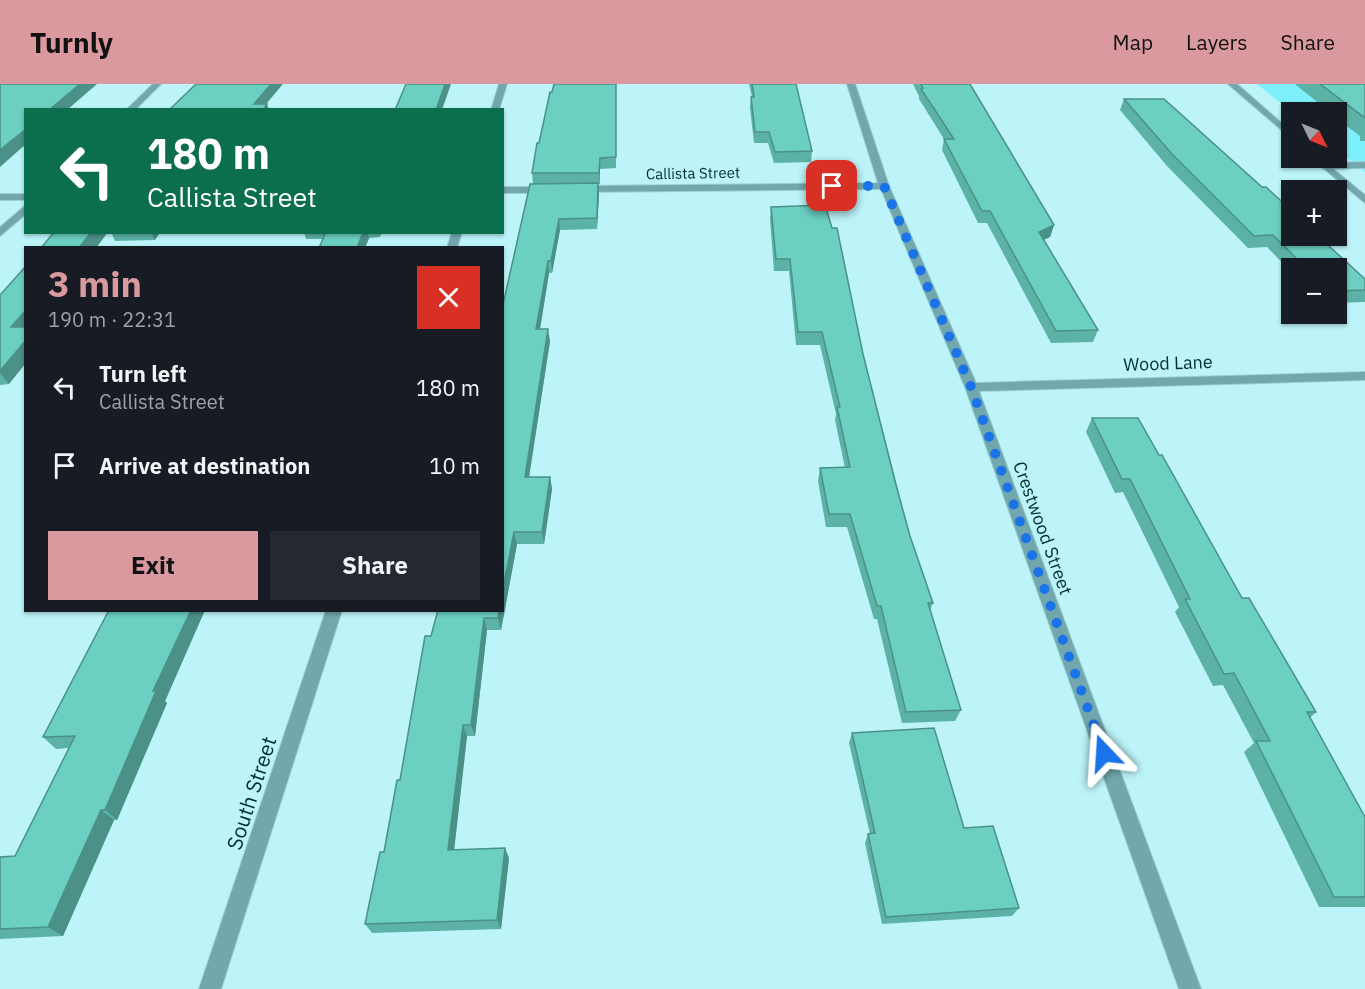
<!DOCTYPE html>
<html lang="en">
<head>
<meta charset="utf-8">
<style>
  body { margin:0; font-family:"IBM Plex Sans",sans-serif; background:#242831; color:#f1f3f6; height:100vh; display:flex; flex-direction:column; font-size:22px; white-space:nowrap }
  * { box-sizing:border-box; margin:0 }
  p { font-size:20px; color:#9ea1a6 }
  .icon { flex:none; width:33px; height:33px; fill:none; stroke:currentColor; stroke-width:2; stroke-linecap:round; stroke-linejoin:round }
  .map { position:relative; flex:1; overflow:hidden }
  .panel { position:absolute; left:24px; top:162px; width:480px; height:366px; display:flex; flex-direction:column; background:#171b24; border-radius:0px; box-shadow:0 2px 4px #0004 }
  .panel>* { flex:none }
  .guide { position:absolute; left:24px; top:24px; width:480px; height:126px; border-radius:0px; box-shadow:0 2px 4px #0004; background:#0b6e4f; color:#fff; overflow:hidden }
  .needle { width:39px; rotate:133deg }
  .controls { position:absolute; left:1281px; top:18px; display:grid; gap:12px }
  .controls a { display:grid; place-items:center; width:66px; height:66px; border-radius:0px; background:#171b24; box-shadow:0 2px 4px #0004; font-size:30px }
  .pin { position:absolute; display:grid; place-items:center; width:51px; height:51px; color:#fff; margin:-26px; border-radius:12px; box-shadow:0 3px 9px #0006 }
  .me { position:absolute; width:66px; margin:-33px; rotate:340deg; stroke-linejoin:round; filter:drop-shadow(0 0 4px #0008) }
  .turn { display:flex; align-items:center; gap:21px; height:126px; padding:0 24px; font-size:27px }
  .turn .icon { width:78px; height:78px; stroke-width:2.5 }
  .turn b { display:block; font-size:42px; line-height:51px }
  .round { display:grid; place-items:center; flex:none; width:63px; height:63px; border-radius:0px; background:#242831 }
  .overview { display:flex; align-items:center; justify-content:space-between; height:102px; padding:0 24px }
  h1 { font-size:36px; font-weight:800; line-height:45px; color:#d9999e }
  .primary-button { display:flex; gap:12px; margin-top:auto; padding:12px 24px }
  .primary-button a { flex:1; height:69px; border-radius:0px; background:#d9999e; color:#111; font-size:24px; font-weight:800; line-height:69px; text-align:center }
  .primary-button a+a { background:#242831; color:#f1f3f6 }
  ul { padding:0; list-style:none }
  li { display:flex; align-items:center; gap:18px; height:78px; padding:0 24px }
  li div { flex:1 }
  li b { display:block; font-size:22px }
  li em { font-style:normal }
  header { display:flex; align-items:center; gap:36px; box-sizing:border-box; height:84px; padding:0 30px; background:#d9999e; color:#111 }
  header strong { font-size:28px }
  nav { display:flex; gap:33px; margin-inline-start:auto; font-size:21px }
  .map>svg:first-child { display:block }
</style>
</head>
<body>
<header>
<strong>Turnly</strong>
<nav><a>Map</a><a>Layers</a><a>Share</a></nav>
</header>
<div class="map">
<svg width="1365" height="905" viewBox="0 0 1365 905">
  <rect width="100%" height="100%" fill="#bcf4fa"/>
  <!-- built -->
  <path fill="#7df0fb" d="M1257 0H1365V88L1337 65 1336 28H1292Z"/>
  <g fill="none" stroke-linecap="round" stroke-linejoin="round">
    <defs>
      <g id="minor">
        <path d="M153 0H161L135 26H126Z"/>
        <path d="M499 0H507L499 26H491Z"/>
        <path d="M847 0H855L889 102 976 299 1365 288V296L979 307 1201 905H1179L965 303 881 105 578 108 573 105 578 102 878 99Z"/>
        <path d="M1365 78V84L1324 85 1319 82 1324 79Z"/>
        <path d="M502 103H548L553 106 548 109H502Z"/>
        <rect x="0" y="110" width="26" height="6"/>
        <path d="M26 121V130L0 152V143Z"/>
        <path d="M452 148H462L457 164H447Z"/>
        <path d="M326 526H342L221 905H199Z"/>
      </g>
      <g id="tertiary">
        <path d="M1228 0H1237L1292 48V55Z"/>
        <path d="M1311 74H1320L1365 111V119Z"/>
      </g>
    </defs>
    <!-- minor casing -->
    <use href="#minor" stroke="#9ad0d6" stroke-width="2"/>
    <!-- tertiary casing -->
    <use href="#tertiary" stroke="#9ad0d6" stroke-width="2"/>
    <!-- minor -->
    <use href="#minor" fill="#71a7ad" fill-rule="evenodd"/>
    <!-- tertiary -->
    <use href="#tertiary" fill="#71a7ad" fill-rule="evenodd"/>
  </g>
  <!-- wall -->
  <g fill="#5cb2a6">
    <path d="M616 0V84L600 85V100H598L599 110 597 145 560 146 552 189H549L540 245 550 257 529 393H550L552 405 544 460H517L501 546H487L475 652H467L454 766 509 774 501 845 372 849 365 840 384 768 400 696 431 552 502 526 533 100 532 89 539 59Z"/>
    <path d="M749 0H796L812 67 811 78 774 79 768 59H754L750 24 751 13H752Z"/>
    <path d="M913 0H970L1054 141 1050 153 1043 156 1098 246 1093 258 1051 259 987 139H978L942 66 944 55 919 15V12Z"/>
    <path d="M1296 0H1365V57H1360V52L1336 34V28H1330L1296 1Z"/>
    <path d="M1124 15 1365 195V218L1336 219V184H1292V189L1267 163 1248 164 1167 82 1120 26Z"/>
    <path d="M771 123 863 270 910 452 933 519 930 526 961 626 955 637 902 639 877 535H874L847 443H826L818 397 820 384H845L835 336 836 330 820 261H796L789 187H774L770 135Z"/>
    <path d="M111 148H160L155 156 115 157Z"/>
    <path d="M304 148H382L380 153 369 154 365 164H319L323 155H306Z"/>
    <path d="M0 211 9 300 0 301Z"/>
    <path d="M1092 334 1159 371 1242 514 1316 628 1310 634 1365 733V823H1319L1244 668 1254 659 1223 601 1213 602 1175 528 1179 523 1123 408 1115 409 1086 348Z"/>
    <path d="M109 526H205L165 617 167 619 117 736H114L63 852 0 855V773L15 772 69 664 56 665 43 653Z"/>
    <path d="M852 649 964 744 1019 824 1012 832 882 840 865 759 868 750H870L849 659Z"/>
  </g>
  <!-- shaded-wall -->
  <g fill="#4b9187">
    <path d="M80 0H97L67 26H49Z"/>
    <path d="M271 0H283L261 26 254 20Z"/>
    <path d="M445 0H451L442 26H436Z"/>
    <path d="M267 20 269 26H263Z"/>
    <path d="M26 45V60L0 83V66Z"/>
    <path d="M600 74V100L599 89Z"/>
    <path d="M598 99 599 110 597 145V134Z"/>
    <path d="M559 135 560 146 552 189 551 177Z"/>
    <path d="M1054 141 1050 153 1035 160 1039 148Z"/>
    <path d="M91 148H108L96 164H79Z"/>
    <path d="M151 148H160L155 156Z"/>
    <path d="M363 148H367L369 154 365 164H357Z"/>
    <path d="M548 177 549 189 538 257 536 245Z"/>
    <path d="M26 226V248L11 243Z"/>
    <path d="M548 245 550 257 527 406 525 393Z"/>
    <path d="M26 256V279L9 300 0 289V287Z"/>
    <path d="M550 393 552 405 544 460 542 448Z"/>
    <path d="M514 448 517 460 501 546 498 534 499 526H502V510Z"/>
    <path d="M191 526H205L165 617 167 619 117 736 105 726 153 607Z"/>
    <path d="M484 534 487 546 475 652 471 641Z"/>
    <path d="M463 641 467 652 453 776 448 766Z"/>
    <path d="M101 726 114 736 63 852 48 843Z"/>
    <path d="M505 764 509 774 501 845 497 836Z"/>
  </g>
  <!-- building -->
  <g fill="#6bcfc1" stroke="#4b9187" stroke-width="1.5">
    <path d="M0 0H80L49 26H26V45L0 66Z"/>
    <path d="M196 0H271L254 20H267L263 26H169Z"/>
    <path d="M406 0H445L436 26H395Z"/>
    <path d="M554 0H616V73L600 74 599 89H532L537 59H539L550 8H552Z"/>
    <path d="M752 0H796L812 67 775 68 769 48H755L751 13H754Z"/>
    <path d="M921 0H970L1054 141 1039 148 1098 246 1056 247 990 127H982L944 55H954L921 5 923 4Z"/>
    <path d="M1320 0H1365V34Z"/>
    <path d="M1124 15H1164L1262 103H1266L1292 127V152H1318L1365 195V206L1336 207V184H1306L1273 151 1254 152 1172 70Z"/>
    <path d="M598 99 597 134 559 135 551 177H548L536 245H548L525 393H550L542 448H514L502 510V225L530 100Z"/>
    <path d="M825 121 832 144H837L863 270 896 401 910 452 933 519H928L961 626 906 628 881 522H877L850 430H829L820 384 850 383 837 323H840L822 248H798L790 175H776L771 123Z"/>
    <path d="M54 148H91L79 164H41Z"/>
    <path d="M326 148H363L357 164H319Z"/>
    <path d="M26 182V226L11 243H26V256L0 287V211Z"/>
    <path d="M1092 334H1138L1159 371H1162L1242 514H1249L1316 628H1307L1365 733V813H1334L1256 657H1270L1234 589 1224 590 1185 515H1190L1130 395H1122Z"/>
    <path d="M109 526H191L153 607H156L105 726H101L48 843 0 845V773L15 772 75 652 43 653Z"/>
    <path d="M438 526H499L498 534H484L471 641H463L448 766 505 764 497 836 365 840 380 768H384L397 696H400L425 552H431Z"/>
    <path d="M934 644 964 744 993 742 1019 824 886 833 868 750 875 749 852 649Z"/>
  </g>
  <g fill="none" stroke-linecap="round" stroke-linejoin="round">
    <!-- route -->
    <path stroke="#1a73e8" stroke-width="10" stroke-dasharray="0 18" d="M832 102H884L971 303 1104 669"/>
  </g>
  <g text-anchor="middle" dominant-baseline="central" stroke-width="5" stroke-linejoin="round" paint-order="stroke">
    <!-- far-street labels -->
    <g font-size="15" fill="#002e32" stroke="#bcf4fa">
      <text transform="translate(693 89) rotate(-1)">Callista Street</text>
    </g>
    <!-- street labels -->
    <g font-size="18" fill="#002e32" stroke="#bcf4fa">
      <text transform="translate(1168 279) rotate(-2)">Wood Lane</text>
      <text transform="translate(1043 444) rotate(70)">Crestwood Street</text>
    </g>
    <!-- near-street labels -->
    <g font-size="21" fill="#002e32" stroke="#bcf4fa">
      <text transform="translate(251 709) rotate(-72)">South Street</text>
    </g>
  </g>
</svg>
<div class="controls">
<a><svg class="needle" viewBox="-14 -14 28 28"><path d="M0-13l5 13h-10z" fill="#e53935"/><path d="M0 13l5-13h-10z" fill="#9ea1a6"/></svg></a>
<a>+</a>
<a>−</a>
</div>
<div class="pin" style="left:832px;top:102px;background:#d93025"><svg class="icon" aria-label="arrive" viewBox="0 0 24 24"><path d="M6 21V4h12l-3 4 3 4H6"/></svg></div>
<svg class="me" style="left:1104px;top:669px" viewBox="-20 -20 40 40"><path d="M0-17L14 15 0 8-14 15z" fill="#1a73e8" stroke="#fff" stroke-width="4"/></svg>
<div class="guide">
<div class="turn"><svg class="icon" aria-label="left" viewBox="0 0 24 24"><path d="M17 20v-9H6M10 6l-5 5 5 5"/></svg><div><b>180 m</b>Callista Street</div></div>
</div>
<section class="panel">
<div class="overview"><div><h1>3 min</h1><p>190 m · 22:31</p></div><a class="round" style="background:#d93025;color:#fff"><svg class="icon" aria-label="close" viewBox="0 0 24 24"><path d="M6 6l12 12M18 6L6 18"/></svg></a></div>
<ul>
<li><svg class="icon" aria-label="left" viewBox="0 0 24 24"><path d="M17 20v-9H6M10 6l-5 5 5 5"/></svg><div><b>Turn left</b><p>Callista Street</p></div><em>180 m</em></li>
<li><svg class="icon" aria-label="arrive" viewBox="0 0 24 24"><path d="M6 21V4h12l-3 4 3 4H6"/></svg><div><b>Arrive at destination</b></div><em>10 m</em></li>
</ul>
<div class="primary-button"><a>Exit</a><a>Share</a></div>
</section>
</div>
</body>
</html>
